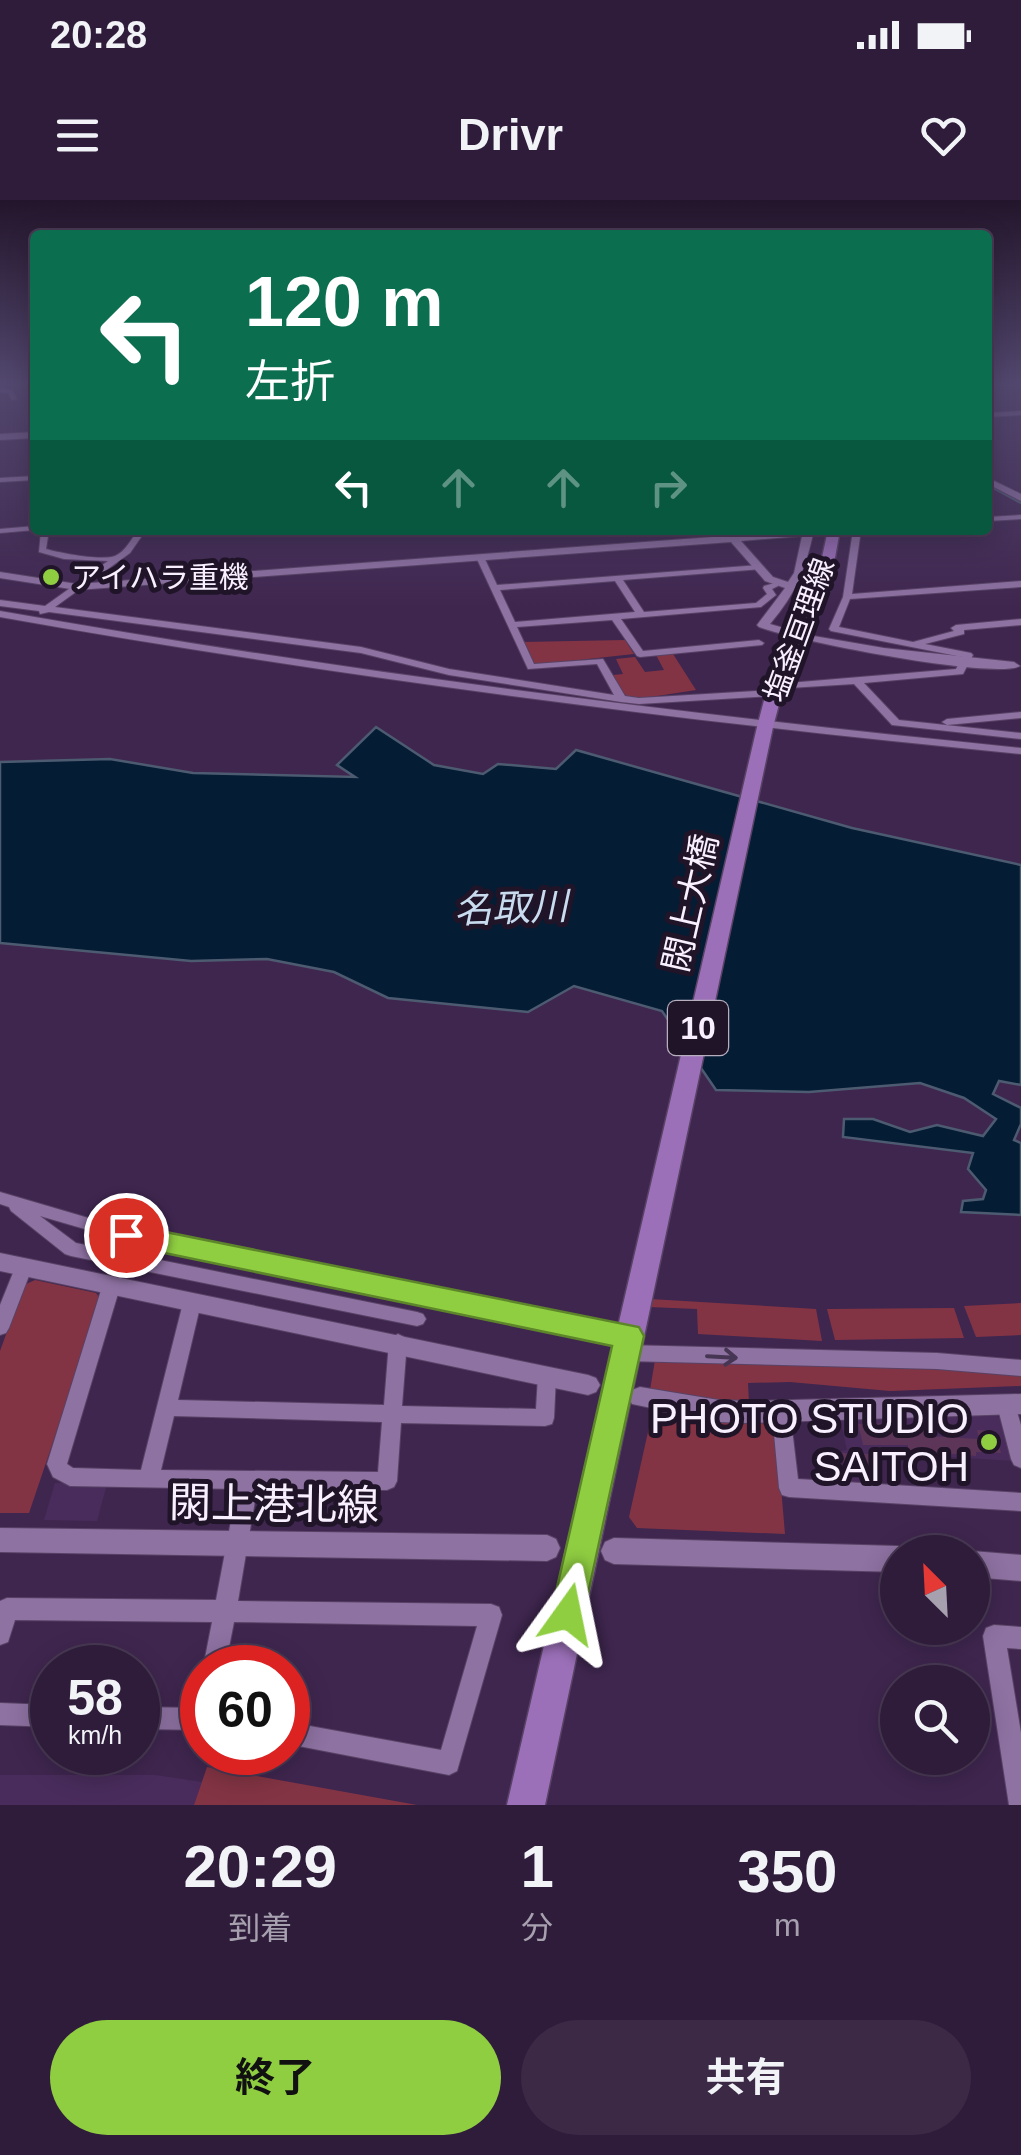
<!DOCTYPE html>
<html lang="ja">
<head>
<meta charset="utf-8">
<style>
  body { margin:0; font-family:Arial,"Noto Sans JP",sans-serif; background:#3b2946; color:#f1f3f6; height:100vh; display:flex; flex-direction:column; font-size:38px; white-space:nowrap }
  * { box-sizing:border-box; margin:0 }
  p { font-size:32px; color:#a7a1af }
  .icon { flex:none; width:55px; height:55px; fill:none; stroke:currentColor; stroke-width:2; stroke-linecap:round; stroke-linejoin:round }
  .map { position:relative; height:1605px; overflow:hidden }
  .side { display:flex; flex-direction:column; background:#2f1c3b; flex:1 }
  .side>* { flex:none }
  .top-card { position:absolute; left:30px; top:30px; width:962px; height:305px; border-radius:10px; box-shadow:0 5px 25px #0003,0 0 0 2px #4a3a55; background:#0b6e4f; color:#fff; overflow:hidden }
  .needle { width:65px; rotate:336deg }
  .fabs { position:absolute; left:880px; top:1335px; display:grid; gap:20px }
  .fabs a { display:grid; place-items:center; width:110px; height:110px; border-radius:50%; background:#2f1c3b; box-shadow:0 5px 25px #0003,0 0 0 2px #4a3a55; font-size:50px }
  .speed { position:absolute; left:30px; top:1445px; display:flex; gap:20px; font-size:50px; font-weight:700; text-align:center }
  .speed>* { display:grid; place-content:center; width:130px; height:130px; border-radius:50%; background:#2f1c3b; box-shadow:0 5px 25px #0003,0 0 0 2px #4a3a55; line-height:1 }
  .speed small { font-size:25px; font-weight:400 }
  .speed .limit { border:15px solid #d22; background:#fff; color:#111 }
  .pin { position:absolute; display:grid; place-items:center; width:85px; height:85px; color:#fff; margin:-42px; border:5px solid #fff; border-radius:50%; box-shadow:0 2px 10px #0007 }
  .me { position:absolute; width:110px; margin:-55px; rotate:12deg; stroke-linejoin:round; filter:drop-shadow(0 0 8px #0008) }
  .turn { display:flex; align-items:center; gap:35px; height:210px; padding:0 50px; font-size:45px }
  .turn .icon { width:130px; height:130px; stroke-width:2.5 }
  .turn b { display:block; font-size:70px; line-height:85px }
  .lanes { display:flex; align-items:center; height:95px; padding:0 50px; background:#0003; justify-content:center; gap:50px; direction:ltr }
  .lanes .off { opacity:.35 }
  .eta { display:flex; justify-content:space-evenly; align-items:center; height:170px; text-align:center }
  .eta b { font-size:60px; font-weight:700; line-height:70px }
  .button { display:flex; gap:20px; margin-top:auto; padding:20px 50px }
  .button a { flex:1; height:115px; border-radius:60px; background:#8fcd41; color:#111; font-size:40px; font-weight:700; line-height:115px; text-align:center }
  .button a+a { background:#3b2946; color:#f1f3f6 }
  .status { display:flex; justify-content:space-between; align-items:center; height:70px; padding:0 50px; background:#2f1c3b; direction:ltr }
  .status svg { height:28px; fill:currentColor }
  header { display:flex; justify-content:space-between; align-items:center; height:130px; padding:0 50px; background:#2f1c3b; font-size:45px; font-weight:700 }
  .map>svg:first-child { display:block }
</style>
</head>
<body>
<div class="status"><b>20:28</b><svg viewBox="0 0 49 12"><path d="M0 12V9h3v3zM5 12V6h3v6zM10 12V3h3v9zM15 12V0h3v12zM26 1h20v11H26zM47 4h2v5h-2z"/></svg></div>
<header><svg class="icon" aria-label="menu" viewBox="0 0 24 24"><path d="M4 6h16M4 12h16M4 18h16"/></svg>Drivr<svg class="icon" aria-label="heart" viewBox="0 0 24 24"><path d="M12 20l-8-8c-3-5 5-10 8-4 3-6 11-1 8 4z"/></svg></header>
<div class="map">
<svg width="1021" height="1605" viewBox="0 0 1021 1605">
  <rect width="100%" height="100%" fill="#3f264f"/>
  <!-- built -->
  <g fill="#492c5c">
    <path d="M993 1213 1007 1223 1014 1261 873 1252 876 1287 846 1285 841 1251 847 1250 840 1218Z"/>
    <path d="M55 1283 107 1284 97 1321 44 1320Z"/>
    <path d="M0 1575H155L202 1582 194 1605H0Z"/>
  </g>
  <!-- green -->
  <g fill="#833444">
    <path d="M625 440 634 454 533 465 522 442Z"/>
    <path d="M673 454 696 490 644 498 625 497 613 475 623 474 616 459 635 457 645 472 664 470 656 455Z"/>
    <path d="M35 1080 96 1093 101 1100 29 1313H0V1151L24 1085Z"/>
    <path d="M650 1099 816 1109 822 1141 698 1134 697 1109 649 1107Z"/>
    <path d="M1021 1103V1135L976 1137 964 1106Z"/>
    <path d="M954 1108 964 1138 835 1140 827 1109Z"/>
    <path d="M655 1160 944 1166 1021 1173V1186L890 1191 790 1182 748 1183 749 1203 704 1200 650 1190Z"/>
    <path d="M667 1212 763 1220 776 1229 785 1334 637 1328 629 1317 650 1223Z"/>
    <path d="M207 1567 417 1605H194Z"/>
  </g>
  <!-- water -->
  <path fill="#041c34" stroke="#4d5b71" stroke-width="2.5" d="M376 527 434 565 483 574 498 564 556 569 576 550 852 628 1021 665V885L999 881 993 894 1021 908V924L1014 940 1021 943V1015L961 1012 963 1001 983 999 986 990 968 969 973 953 843 937 844 919H873L910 932 937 925 983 936 996 919 964 898 920 883 809 892 716 890 662 811 574 786 528 812 388 798 334 772 267 759 191 761 0 743V562L110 559 193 573 355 577 337 565Z"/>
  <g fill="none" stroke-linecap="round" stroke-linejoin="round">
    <!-- stream -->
    <path stroke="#4d5b71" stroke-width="2.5" d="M988 285 1021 303"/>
  </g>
  <!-- building -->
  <g fill="#5c3558">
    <path d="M892 1223 894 1229 927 1230 928 1236 979 1239 977 1230 995 1231 1001 1253 976 1252V1256L908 1250V1245H863L858 1224Z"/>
    <path d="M842 1253 869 1254 872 1271 845 1270Z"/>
  </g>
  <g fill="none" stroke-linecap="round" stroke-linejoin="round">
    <defs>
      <g id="minor">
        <path d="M0 188 12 190 17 199 12 200 8 193 0 192Z"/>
        <path d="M1021 211V215L988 217V213Z"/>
        <path d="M35 276V280L0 282V278Z"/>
        <path d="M1021 315V319L988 321V317Z"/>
        <path d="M35 326V330L0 333V329Z"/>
        <path d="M41 330H49L46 349C60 353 101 361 115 356 125 352 132 338 138 330H146L130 353 55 407 361 447 449 469 614 495 597 464 528 469 476 357 477 355 484 357 497 385 759 365 763 367 762 369 623 380 644 412 756 403 767 394 763 388 764 386 778 382V386L772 389 776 395 761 407 621 419 643 451 759 440 764 443 762 445 640 457 637 456 612 420 517 427 534 464 603 459 625 496 639 498 774 490 779 493 774 496 639 504 621 502 449 475 361 453 49 412 40 414 39 411 0 406V400L45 406 108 361 64 359 39 352ZM615 381 635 412 515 422 500 390Z"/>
        <path d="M853 330H861L852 394 1021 381V387L850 399 839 427 913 442 954 431 951 428 956 425 1021 419V425L964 430V434L925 444 971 453 973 455 963 474 864 483 899 520 1021 533V539L892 525 854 484 773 489 771 487 776 484 956 469 962 457 831 431 829 429 843 397Z"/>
        <path d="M0 411C339 471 679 514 1021 548V554C679 521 339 477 0 417Z"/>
        <path d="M1021 512V518L947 525 942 522 947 519Z"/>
        <path d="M0 992 126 1029 364 1074 566 1120 629 1127 635 1130 638 1135 635 1140 629 1143 566 1134 364 1088 126 1041 40 1016 76 1043 417 1112 423 1114 426 1119 423 1124 417 1126 71 1056 65 1054 11 1011 9 1007 0 1004Z"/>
        <path d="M23 1061 29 1063 32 1068 9 1128 6 1133 0 1135V1105L17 1063Z"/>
        <path d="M111 1080 117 1082 120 1087 67 1264 73 1268 141 1270 183 1103 186 1098 192 1096 198 1098 201 1103 178 1200 384 1205 389 1142 392 1137 398 1134 404 1137 407 1142 402 1206 536 1209 538 1176 540 1170 547 1168 554 1170 556 1176 554 1218 552 1224 545 1226 401 1223 397 1281 394 1287 387 1290 257 1289 238 1401 491 1404 499 1407 502 1415 457 1571 449 1575 288 1544V1522L441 1550 477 1426 234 1422 225 1468H203L212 1422 15 1420 8 1442 0 1445V1401L7 1398 216 1400 237 1289 70 1286 53 1277 47 1264 102 1087 105 1082ZM174 1216 382 1222 378 1272 161 1270Z"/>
        <path d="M626 1145 937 1153 1021 1160V1176L937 1169 626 1161 620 1158 617 1153 620 1148Z"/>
        <path d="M1006 1197 1013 1199 1021 1225V1268L1014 1265 1011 1259 997 1205 999 1199Z"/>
        <path d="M781 1204 788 1206 790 1212 798 1279 1021 1293V1311L789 1297 782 1295 779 1288 772 1212 774 1206Z"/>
        <path d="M994 1425 1021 1427V1449L1007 1448 1021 1533V1605H1009L983 1436 986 1428Z"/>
        <path d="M0 1503 52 1505V1527L0 1525Z"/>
        <path d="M138 1507 202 1508V1530L138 1529Z"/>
      </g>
      <g id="tertiary">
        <path d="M35 232V238L0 240V234Z"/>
        <path d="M988 278 1021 294V301L988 284Z"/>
        <path d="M814 330C805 370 797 392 770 424L808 435 884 448 1014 462 1020 466C995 480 794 441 759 427L757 425 785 388 765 381 731 342 77 390 0 378V372L77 384 726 336 730 332 736 335ZM802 336 794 373 788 382 773 377 741 341Z"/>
        <path d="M0 1053 588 1175 596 1178 600 1185 596 1192 588 1195 0 1071Z"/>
        <path d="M640 1187 719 1200 748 1201 1021 1194V1214L748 1223 719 1222 632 1204 628 1197 632 1190Z"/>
        <path d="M0 1328 547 1335 556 1339 560 1348 556 1357 547 1361 0 1352Z"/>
        <path d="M614 1338 898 1346 908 1352H898V1372L614 1364 605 1360 601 1351 605 1342Z"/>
        <path d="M972 1351 1021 1355V1381L972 1377V1352H969Z"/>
      </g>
      <path id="primary" d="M828 330H840L830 385 782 493 773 527 545 1605H507L757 527 766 493 816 385Z"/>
    </defs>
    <!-- minor casing -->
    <use href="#minor" stroke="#584265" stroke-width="2"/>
    <!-- tertiary casing -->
    <use href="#tertiary" stroke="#584265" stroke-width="2"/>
    <!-- primary casing -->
    <use href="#primary" stroke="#584265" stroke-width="3"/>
    <!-- minor -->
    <use href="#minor" fill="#8e72a2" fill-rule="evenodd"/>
    <!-- tertiary -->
    <use href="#tertiary" fill="#8e72a2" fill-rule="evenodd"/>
    <!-- primary -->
    <use href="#primary" fill="#9c70b9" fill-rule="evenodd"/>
  </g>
  <!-- one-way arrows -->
  <defs><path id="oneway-shaft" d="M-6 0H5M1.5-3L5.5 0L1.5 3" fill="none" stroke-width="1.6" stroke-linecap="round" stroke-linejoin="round" transform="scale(2.5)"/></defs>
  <use stroke="#463653" href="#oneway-shaft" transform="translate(722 1157) rotate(3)"/>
  <!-- sky -->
  <linearGradient id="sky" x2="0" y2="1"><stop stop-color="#23152b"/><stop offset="0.45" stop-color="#52476e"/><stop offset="1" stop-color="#52476e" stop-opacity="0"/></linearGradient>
  <rect width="1021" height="408" fill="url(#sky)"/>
  <!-- route -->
  <path fill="#8fcd41" stroke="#5d852a" stroke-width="2.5" d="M126 1024 639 1127 644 1136 581 1426 568 1431 556 1426 551 1414 612 1146 126 1045 116 1042 112 1035 116 1027Z"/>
  <!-- markers -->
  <g fill="#8fcd41" stroke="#201528" stroke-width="4">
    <circle cx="51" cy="377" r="10"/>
    <circle cx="989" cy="1242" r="10"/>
  </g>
  <g text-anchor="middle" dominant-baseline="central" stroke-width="10" stroke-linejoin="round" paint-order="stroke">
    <!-- far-poi labels -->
    <g font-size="30" fill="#f8efff" stroke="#201528" text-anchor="start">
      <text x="71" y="377">アイハラ重機</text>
    </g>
    <!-- far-street labels -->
    <g font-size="30" fill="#f8efff" stroke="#201528">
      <text transform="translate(799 430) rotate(-70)">塩釜亘理線</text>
    </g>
    <!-- shield labels -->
    <rect fill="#201528" stroke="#b7aebe" stroke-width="2.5" x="668" y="801" width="60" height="54" rx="8"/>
    <g font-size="32" font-weight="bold" fill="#f8efff">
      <text x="698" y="828">10</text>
    </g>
    <!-- street labels -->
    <g font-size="35" fill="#f8efff" stroke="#201528">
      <text transform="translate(690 703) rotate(-77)">閖上大橋</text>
    </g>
    <!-- water labels -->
    <g font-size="38" font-style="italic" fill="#c9dbef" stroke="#201528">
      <text transform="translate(511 708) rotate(-2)">名取川</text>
    </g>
    <!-- near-poi labels -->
    <g font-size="42" fill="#f8efff" stroke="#201528" text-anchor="end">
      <text x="969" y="1218">PHOTO STUDIO<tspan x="969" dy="48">SAITOH</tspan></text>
    </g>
    <!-- near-street labels -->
    <g font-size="42" fill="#f8efff" stroke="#201528">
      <text transform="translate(274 1304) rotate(1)">閖上港北線</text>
    </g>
  </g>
</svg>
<div class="fabs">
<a><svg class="needle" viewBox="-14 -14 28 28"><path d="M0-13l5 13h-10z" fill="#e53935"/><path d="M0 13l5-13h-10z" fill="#a7a1af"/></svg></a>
<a><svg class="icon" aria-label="search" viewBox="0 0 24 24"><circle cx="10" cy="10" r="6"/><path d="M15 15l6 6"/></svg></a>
</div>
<div class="speed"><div>58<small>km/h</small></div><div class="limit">60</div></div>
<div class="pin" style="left:126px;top:1035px;background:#d93025"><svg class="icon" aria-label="arrive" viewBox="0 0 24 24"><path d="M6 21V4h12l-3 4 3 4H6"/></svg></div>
<svg class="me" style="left:568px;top:1414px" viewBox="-20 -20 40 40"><path d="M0-17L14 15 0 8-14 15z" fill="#8fcd41" stroke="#fff" stroke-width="4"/></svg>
<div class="top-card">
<div class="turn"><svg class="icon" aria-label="left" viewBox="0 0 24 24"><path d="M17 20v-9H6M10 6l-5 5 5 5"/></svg><div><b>120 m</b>左折</div></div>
<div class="lanes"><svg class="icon" aria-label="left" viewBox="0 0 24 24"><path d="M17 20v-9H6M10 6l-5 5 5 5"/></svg><svg class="icon off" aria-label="ahead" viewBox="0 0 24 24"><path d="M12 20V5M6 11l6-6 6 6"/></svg><svg class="icon off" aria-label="ahead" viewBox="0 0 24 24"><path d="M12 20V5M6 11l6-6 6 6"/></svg><svg class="icon off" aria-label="right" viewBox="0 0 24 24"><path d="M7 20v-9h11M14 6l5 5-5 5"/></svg></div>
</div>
</div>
<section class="side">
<div class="eta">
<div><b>20:29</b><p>到着</p></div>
<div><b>1</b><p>分</p></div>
<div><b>350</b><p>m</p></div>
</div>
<div class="button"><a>終了</a><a>共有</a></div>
</section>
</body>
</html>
